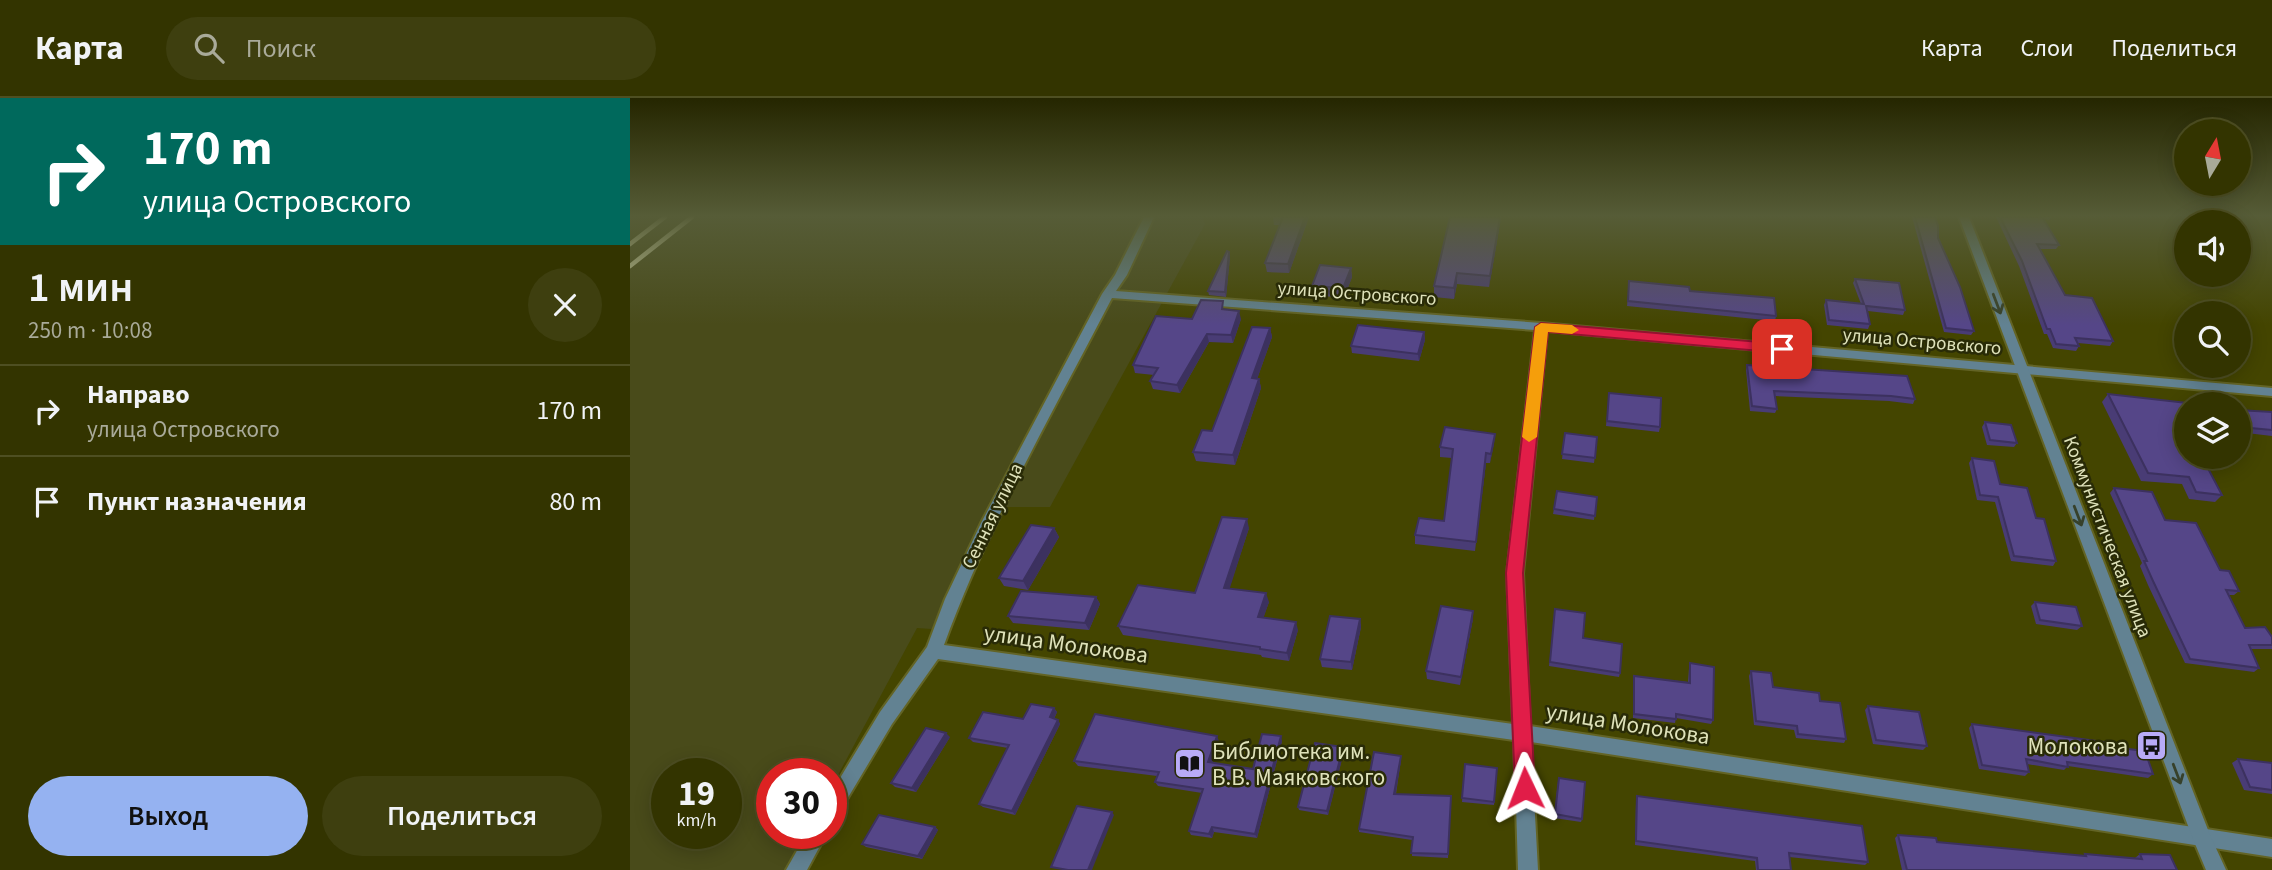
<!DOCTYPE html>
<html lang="ru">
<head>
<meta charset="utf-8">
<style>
  body { margin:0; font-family:"Source Sans 3",sans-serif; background:#3e3f0f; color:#f1f3f6; height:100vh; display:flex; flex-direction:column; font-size:26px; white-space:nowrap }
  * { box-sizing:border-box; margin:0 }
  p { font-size:23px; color:#a9aa99 }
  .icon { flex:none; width:38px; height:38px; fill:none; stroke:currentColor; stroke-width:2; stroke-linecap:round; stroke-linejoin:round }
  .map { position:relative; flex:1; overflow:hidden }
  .panel { display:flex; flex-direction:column; background:#333400; width:630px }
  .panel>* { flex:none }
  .banner { background:#00695c; color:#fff; overflow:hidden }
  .needle { width:46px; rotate:10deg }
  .tools { position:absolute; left:1544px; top:21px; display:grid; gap:14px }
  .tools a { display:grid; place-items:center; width:77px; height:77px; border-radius:50%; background:#333400; box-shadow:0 4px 18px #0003,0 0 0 2px #4e4f22; font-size:35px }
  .speed { position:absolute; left:21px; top:660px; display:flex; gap:14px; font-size:35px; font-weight:700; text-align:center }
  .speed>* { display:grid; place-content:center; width:91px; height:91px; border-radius:50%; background:#333400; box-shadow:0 4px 18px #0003,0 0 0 2px #4e4f22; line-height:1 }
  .speed small { font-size:18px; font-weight:400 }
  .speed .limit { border:10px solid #d22; background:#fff; color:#111 }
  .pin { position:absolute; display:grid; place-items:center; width:60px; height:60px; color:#fff; margin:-30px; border-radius:14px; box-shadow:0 4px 10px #0006 }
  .me { position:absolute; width:77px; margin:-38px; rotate:358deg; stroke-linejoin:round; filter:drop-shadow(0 0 5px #0008) }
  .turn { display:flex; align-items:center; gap:24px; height:147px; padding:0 28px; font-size:32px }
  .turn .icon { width:91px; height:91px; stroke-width:2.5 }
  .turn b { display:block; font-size:49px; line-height:60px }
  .round { display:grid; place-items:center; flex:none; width:74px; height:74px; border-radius:37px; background:#3e3f0f }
  .summary { display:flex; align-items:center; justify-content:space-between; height:119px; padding:0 28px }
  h1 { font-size:42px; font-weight:600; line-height:52px }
  .action { display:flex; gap:14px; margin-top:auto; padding:14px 28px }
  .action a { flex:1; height:80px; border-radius:42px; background:#95b2f1; color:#111; font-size:28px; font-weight:600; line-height:80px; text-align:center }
  .action a+a { background:#3e3f0f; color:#f1f3f6 }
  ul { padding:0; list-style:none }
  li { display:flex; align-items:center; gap:21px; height:91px; padding:0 28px; border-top:2px solid #4e4f22 }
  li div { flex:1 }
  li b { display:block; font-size:26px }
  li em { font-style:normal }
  header { display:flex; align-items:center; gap:42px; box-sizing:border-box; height:98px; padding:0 35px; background:#333400; border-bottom:2px solid #4e4f22 }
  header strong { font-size:33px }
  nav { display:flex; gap:38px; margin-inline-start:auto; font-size:24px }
  .search { width:490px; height:63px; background:#3e3f0f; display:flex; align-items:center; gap:18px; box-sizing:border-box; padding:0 24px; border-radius:38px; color:#a9aa99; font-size:26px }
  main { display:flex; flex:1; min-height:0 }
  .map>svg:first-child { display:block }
</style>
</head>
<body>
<header>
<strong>Карта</strong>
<div class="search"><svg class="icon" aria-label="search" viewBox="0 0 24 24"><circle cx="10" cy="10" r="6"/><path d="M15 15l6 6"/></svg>Поиск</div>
<nav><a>Карта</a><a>Слои</a><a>Поделиться</a></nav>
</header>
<main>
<section class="panel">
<div class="banner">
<div class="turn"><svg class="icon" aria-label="right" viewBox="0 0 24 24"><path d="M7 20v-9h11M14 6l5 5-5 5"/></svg><div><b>170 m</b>улица Островского</div></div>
</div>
<div class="summary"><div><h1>1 мин</h1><p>250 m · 10:08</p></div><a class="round"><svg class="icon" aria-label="close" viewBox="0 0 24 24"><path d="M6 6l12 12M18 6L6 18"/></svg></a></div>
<ul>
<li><svg class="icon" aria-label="right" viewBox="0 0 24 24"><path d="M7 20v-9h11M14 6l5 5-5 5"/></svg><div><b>Направо</b><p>улица Островского</p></div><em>170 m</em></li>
<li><svg class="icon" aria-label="arrive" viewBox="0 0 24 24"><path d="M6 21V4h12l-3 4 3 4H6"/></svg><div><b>Пункт назначения</b></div><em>80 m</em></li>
</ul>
<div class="action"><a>Выход</a><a>Поделиться</a></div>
</section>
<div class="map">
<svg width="1642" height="772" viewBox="0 0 1642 772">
  <rect width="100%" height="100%" fill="#444500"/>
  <!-- built -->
  <path fill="#494b1a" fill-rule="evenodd" d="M0 119H572L575 126 420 409H377L316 532 287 530 201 690V676H142V735H177L157 772H0ZM37 676H96V735H37Z"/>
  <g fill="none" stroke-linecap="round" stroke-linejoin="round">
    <defs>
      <g id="minor">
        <path d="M514 119H524L497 177 486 193 911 225 1642 290V298L917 233 893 475 900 628 1642 741V759L901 644 908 772H888L884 642 308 561 262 626 207 718 201 721V695L250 614 297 549 315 501 351 425 472 196 485 177ZM482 200 905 232 877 475 883 626 314 547C358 426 423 314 482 200Z"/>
        <path d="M177 735H197L177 772H156Z"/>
      </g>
      <path id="tertiary" d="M1329 119H1339L1580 737 1596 772H1576L1563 741Z"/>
    </defs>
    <!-- minor casing -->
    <use href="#minor" stroke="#636425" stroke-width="4"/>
    <!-- tertiary casing -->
    <use href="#tertiary" stroke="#636425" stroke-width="4"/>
    <!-- minor -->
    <use href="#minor" fill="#628292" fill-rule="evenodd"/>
    <!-- tertiary -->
    <use href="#tertiary" fill="#628292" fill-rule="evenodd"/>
    <!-- rail -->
    <g stroke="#c9cca0" stroke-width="4.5">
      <path d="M0 146 35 119"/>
      <path d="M0 168 62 119"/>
    </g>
  </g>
  <!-- wall -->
  <g fill="#493c75">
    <path d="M643 119H679L659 175 637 174 635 165 650 127H644Z"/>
    <path d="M1282 119H1305L1308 140 1344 233 1341 237 1314 234Z"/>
    <path d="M1366 119H1421L1419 122 1414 121 1429 147 1426 151H1409L1435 197 1483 243 1480 248 1448 245 1449 248 1446 253 1423 250 1417 236H1414L1389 168Z"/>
    <path d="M865 120H870L869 131 859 189 827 186 824 201 804 199V188Z"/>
    <path d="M600 159 596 199 579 197 578 193Z"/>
    <path d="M721 170 722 179 714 200 683 197 682 188Z"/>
    <path d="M1225 181 1275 212 1273 217 1238 213 1240 226 1238 231 1197 227 1194 207 1196 202 1231 206 1223 185Z"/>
    <path d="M999 188 1060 193 1146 218 1145 223 997 208Z"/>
    <path d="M595 211 611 221 603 245 579 244 550 295 523 291 520 283 524 277 505 275 503 267 562 221Z"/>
    <path d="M640 230 642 239 627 281H629L631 290 605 367 566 363 563 354 582 333Z"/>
    <path d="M794 234 795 242 789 263 722 255 721 248Z"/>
    <path d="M1117 267 1285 301 1283 306 1259 303 1145 298 1147 311 1145 315 1120 313 1116 272Z"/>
    <path d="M979 295 1030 329 1029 334 976 328Z"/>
    <path d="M1478 296 1556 306V359L1592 397 1585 404 1559 401 1552 386 1511 383 1472 304Z"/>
    <path d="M1608 312 1642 314V338L1608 334Z"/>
    <path d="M1355 324 1387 345 1384 349 1357 347 1352 329Z"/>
    <path d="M935 335 967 339 964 365 932 361Z"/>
    <path d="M864 345 860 365H856L845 453 785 446V437L814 423 822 360 810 359V349Z"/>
    <path d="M1342 360 1370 386 1426 463 1423 468 1381 463 1365 404 1347 402 1339 365Z"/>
    <path d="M1484 390 1535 422 1590 472 1609 493 1604 497H1599L1615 530 1642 539V551H1621L1629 570 1624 574 1555 565 1518 487 1510 468 1512 465 1480 395Z"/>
    <path d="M927 393 967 399 964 422 923 416Z"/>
    <path d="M424 430 429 439 398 492 374 488 369 480Z"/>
    <path d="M619 430 599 491 639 504 633 520 668 532 659 563 632 559 631 557 493 537 488 528 565 495Z"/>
    <path d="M466 499 470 506 459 532 383 525 378 518Z"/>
    <path d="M1405 504 1452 528 1447 532 1406 526 1401 508Z"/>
    <path d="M925 511 953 540 990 575 989 579 919 568Z"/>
    <path d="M730 521 731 529 722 572 692 569 690 561Z"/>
    <path d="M843 521 830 587 797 581 796 573Z"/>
    <path d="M1060 565 1083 622 1081 626 1046 620 1045 625 1003 620V582L1004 578 1058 584 1059 570Z"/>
    <path d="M1121 573 1143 589 1190 603 1216 641 1214 645 1166 640 1164 632 1124 627 1119 578Z"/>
    <path d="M1238 608 1297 648 1293 652 1243 646 1235 612Z"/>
    <path d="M424 610 427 614 424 621 428 622 430 626 385 717 353 709 349 706 378 650 343 644 339 640Z"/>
    <path d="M1342 626 1490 650 1523 676 1518 680 1438 668 1434 672 1397 666 1399 674 1395 678 1349 671 1339 630Z"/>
    <path d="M320 639 286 694 265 689 261 685Z"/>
    <path d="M589 643 582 665 623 671 652 643 627 740 584 734 582 740 561 737 559 733 572 695 528 688 525 684 527 678 448 668 444 663Z"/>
    <path d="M714 653 698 717 669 712 668 709Z"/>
    <path d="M1608 661 1642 665V696L1614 692 1602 665Z"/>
    <path d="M771 662 766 696 821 698 818 760 782 758V742L729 734V731Z"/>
    <path d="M835 666 867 670 864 707 832 704Z"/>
    <path d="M928 683 952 721 951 724 924 720Z"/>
    <path d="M1007 698 1238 764 1235 767 1159 759 1161 772H1126L1125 763 1005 747 1006 702Z"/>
    <path d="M305 729 308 732 292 761 236 749 232 746Z"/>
    <path d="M1268 737 1307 744 1452 758 1455 756 1505 760 1510 756 1547 772H1272L1265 740Z"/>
  </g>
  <!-- shaded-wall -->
  <g fill="#3c315f">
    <path d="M675 119H679L659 175 658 166Z"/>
    <path d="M870 120 869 131 859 189 860 178Z"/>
    <path d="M599 154 600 159 596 199 595 194Z"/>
    <path d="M721 170 722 179 714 200 713 190Z"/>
    <path d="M827 175V186L824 201V190Z"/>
    <path d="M609 213 611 221 603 245 601 237Z"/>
    <path d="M640 230 642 239 624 290 622 280Z"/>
    <path d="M794 234 795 242 789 263 788 256Z"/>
    <path d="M577 236 579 244 550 295 547 287Z"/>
    <path d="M629 281 631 290 605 367 603 357Z"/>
    <path d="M865 336 864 345 860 365 861 356Z"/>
    <path d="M856 355V365L845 453 846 444Z"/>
    <path d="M617 421 619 430 597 499 594 490Z"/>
    <path d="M424 430 429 439 398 492 393 483Z"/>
    <path d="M636 495 639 504 631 527 628 519Z"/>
    <path d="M466 499 470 506 459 532 455 525Z"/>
    <path d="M843 513V521L830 587 831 579Z"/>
    <path d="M730 521 731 529 722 572 721 564Z"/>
    <path d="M666 524 668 532 659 563 657 555Z"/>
    <path d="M424 610 427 614 423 623 420 619Z"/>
    <path d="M428 622 430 626 385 717 382 713Z"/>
    <path d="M316 635 320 639 286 694 282 690Z"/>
    <path d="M587 638 589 643 581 669 578 664Z"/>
    <path d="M651 638 652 643 627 740 625 736Z"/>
    <path d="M713 649 714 653 698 717 697 713Z"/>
    <path d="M771 658V662L765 699 764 696Z"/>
    <path d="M482 714 484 717 462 772H458Z"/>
    <path d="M305 729 308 732 292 761 288 758Z"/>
    <path d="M582 729 584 734 582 740 579 736Z"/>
  </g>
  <!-- building -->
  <g fill="#554688" stroke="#3c315f" stroke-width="2">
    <path d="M653 119H675L658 166 635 165Z"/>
    <path d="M820 119H863L870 120 860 178 827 175 824 190 804 188Z"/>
    <path d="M1285 119H1305L1308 128V140L1330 189 1344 233 1316 230Z"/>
    <path d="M1370 119H1412L1429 147 1407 146 1435 197 1462 200 1483 243 1445 240 1449 248 1426 246 1420 231H1417L1392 163Z"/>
    <path d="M597 153 599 154 595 194 578 193Z"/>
    <path d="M690 167 721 170 713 190 682 188Z"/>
    <path d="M1225 181 1269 185 1275 212 1236 208 1240 226 1199 222 1196 202 1234 206Z"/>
    <path d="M999 183 1059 189 1060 193 1144 200 1146 218 998 203Z"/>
    <path d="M571 202 593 203 592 211 609 213 601 237 577 236 547 287 520 283 528 270 503 267 526 218 562 221Z"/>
    <path d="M728 227 794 234 788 256 721 248Z"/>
    <path d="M622 229 640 230 622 280 629 281 603 357 563 354 572 332 582 333Z"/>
    <path d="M1117 267 1277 278 1285 301 1261 298 1144 293 1147 311 1122 308Z"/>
    <path d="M979 295 1031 300 1030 329 977 323Z"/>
    <path d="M1478 296 1566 306H1556V359H1572L1592 397 1566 394 1559 379 1518 375Z"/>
    <path d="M1608 312 1642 314V332L1610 329 1608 325Z"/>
    <path d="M1355 324 1381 327 1387 345 1360 342Z"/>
    <path d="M815 329 865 336 861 356 856 355 846 444 785 437 789 420 814 423 823 351 810 349Z"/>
    <path d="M935 335 967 339 965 360 932 356Z"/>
    <path d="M1342 360 1364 363 1370 386 1397 390 1406 420 1414 421 1426 463 1384 458 1368 399 1350 397Z"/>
    <path d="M1484 390 1522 394 1535 422 1566 425 1590 472 1599 473 1609 493 1596 492 1615 530 1635 529 1642 539V547H1619L1629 570 1560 561 1523 483 1514 463H1517Z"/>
    <path d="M927 393 967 399 965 418 924 411Z"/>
    <path d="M592 419 617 421 594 490 636 495 628 519 666 524 657 555 630 551V549L488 528 508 487 565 495Z"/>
    <path d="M401 427 424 430 393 483 369 480Z"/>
    <path d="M391 493 466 499 455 525 378 518Z"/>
    <path d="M1405 504 1446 509 1452 528 1410 522Z"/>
    <path d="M811 508 843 513 831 579 796 573Z"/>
    <path d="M925 511 955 515 953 540 992 546 990 575 920 564Z"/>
    <path d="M700 518 730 521 721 564 690 561Z"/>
    <path d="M1060 565 1084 569 1083 622 1046 616V621L1004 616V578L1060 585Z"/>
    <path d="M1121 573 1141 575 1143 589 1189 595 1190 603 1210 605 1216 641 1168 636 1167 628 1126 623Z"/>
    <path d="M401 606 424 610 420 619 428 622 382 713 349 706 379 647 339 640 353 614 393 621Z"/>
    <path d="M1238 608 1289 614 1297 648 1246 642Z"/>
    <path d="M465 616 587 638 578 664 623 671 632 636 651 638 625 736 582 729 579 736 559 733 573 691 525 684 529 674 444 663Z"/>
    <path d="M1342 626 1488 646 1490 650 1515 653 1523 676 1437 664 1438 669 1396 661 1399 674 1352 667Z"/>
    <path d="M296 630 316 635 282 690 261 685Z"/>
    <path d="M685 645 713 649 697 713 668 709Z"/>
    <path d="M744 654 771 658 764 696 821 698 818 756 781 755 783 739 729 731Z"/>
    <path d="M1608 661 1642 665V692L1620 689Z"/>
    <path d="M835 666 867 670 864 704 832 700Z"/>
    <path d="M929 680 955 684 952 721 925 716Z"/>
    <path d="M1007 698 1232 728 1238 764 1159 755 1161 772H1128L1127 760 1006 743Z"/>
    <path d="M447 708 482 714 458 772H438L421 769Z"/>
    <path d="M249 717 305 729 288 758 232 746Z"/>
    <path d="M1268 737 1306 740 1307 744 1456 758 1455 756 1512 761 1510 756 1540 757 1547 772H1277Z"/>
  </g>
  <!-- one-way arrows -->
  <defs><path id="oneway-shaft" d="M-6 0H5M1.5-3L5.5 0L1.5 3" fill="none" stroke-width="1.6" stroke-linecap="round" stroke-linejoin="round" transform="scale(1.75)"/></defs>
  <g stroke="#37412a">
    <use href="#oneway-shaft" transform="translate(1367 206) rotate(69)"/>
    <use href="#oneway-shaft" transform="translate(1448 418) rotate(69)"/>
    <use href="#oneway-shaft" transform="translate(1547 676) rotate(69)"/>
  </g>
  <!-- sky -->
  <linearGradient id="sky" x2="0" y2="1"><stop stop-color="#252600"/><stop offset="0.52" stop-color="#565c37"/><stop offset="1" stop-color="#565c37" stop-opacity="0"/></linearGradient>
  <rect width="1642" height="227" fill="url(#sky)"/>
  <!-- route -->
  <path fill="#e11d48" stroke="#92132f" stroke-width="2" d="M911 225 1152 246 1159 251 1152 255 918 234 893 475 905 690 902 697 895 699 888 697 885 690 876 475 905 229Z"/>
  <!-- slow -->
  <path fill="#f59e0b" d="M911 225 942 227 949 232 942 236 918 234 907 339 899 344 892 339 905 229Z"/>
  <!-- icons -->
  <defs>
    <symbol id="bus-square" viewBox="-11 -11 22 22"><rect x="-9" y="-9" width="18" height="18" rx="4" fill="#b8abf7" stroke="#292b07"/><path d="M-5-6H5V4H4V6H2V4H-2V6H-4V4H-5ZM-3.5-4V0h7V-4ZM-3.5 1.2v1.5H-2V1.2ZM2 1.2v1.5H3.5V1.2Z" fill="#111"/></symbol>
    <symbol id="library-square" viewBox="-11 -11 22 22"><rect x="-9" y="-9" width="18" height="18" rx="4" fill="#b8abf7" stroke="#292b07"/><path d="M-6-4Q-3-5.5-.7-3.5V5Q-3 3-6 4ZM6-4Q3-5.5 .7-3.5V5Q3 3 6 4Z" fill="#111"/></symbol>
  </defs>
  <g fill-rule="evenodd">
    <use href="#bus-square" x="1504" y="630" width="35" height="35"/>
    <use href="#library-square" x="542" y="648" width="35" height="35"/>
  </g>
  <g text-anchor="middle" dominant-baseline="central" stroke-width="5" stroke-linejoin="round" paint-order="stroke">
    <!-- street labels -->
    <g font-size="19" fill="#dfe2ba" stroke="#292b07">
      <text transform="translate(727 196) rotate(4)">улица Островского</text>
      <text transform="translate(1292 244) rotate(5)">улица Островского</text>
      <text transform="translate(363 418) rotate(-64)">Сенная улица</text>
      <text transform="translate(1477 439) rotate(69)">Коммунистическая улица</text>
    </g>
    <!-- near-street labels -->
    <g font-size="23" fill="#dfe2ba" stroke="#292b07">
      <text transform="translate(436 546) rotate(8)">улица Молокова</text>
      <text transform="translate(998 626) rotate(9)">улица Молокова</text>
    </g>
    <!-- near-poi labels -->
    <g font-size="23" fill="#dfe2ba" stroke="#292b07" text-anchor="end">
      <text x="1498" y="648">Молокова</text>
      <text x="582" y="653" text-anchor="start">Библиотека им.<tspan x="582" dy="26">В.В. Маяковского</tspan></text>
    </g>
  </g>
</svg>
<div class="tools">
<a><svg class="needle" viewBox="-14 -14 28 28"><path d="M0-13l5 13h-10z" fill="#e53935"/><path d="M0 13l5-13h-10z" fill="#a9aa99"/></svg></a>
<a><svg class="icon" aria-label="sound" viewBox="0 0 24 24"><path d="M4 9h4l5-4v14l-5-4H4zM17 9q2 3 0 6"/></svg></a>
<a><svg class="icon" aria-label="search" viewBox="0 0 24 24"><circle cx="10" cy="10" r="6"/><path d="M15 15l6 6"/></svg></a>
<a><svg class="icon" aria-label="layers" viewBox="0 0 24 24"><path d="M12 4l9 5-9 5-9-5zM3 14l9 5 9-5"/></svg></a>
</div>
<div class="speed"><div>19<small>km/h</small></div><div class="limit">30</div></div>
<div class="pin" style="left:1152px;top:251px;background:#d93025"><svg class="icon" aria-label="arrive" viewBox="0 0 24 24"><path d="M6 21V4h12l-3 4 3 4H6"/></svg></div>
<svg class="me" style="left:895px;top:690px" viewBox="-20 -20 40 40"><path d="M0-17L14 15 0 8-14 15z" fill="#e11d48" stroke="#fff" stroke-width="4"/></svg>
</div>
</main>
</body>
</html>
